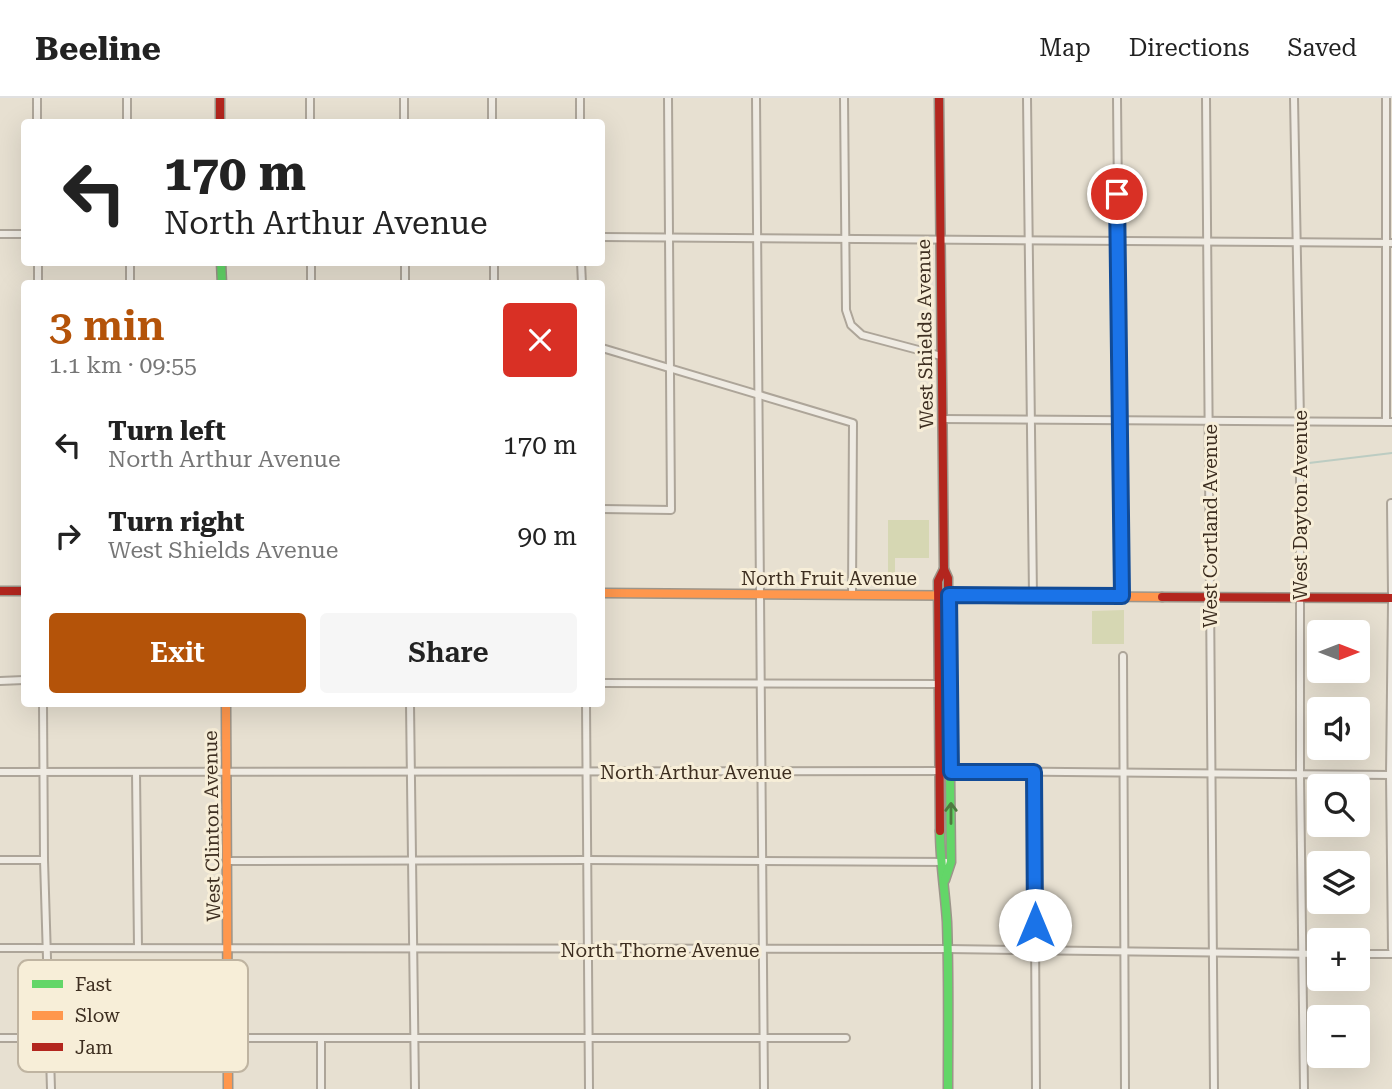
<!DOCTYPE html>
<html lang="en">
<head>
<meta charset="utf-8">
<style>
  body { margin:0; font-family:"Roboto Serif",serif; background:#f6f6f6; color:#222; height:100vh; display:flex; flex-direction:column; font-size:26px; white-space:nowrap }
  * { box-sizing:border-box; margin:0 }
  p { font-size:23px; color:#767676 }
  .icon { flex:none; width:38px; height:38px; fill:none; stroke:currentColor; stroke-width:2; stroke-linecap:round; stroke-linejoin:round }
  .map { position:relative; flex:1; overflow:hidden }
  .details { position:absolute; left:21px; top:182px; width:584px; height:427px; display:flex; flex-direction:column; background:#fff; border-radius:7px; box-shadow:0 7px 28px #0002 }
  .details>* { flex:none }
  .guide { position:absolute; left:21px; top:21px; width:584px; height:147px; border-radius:7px; box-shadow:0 7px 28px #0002; background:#fff; color:#222; overflow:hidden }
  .needle { width:46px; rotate:90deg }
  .controls { position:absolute; left:1307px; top:522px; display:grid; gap:14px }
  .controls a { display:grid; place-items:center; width:63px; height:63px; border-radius:7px; background:#fff; box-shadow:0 7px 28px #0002; font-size:35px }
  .pin { position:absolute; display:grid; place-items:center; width:60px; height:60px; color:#fff; margin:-30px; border:4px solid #fff; border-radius:50%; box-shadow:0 2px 7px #0007 }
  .me { position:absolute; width:77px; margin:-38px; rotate:0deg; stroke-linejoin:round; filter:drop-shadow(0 0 5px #0008) }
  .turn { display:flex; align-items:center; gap:24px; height:147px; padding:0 28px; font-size:32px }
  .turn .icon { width:91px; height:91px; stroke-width:2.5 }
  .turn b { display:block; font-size:49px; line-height:60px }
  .round { display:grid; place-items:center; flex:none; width:74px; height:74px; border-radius:7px; background:#f6f6f6 }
  .overview { display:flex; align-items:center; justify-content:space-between; height:119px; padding:0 28px }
  h1 { font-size:42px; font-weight:600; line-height:52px; color:#b45309 }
  .primary-button { display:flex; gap:14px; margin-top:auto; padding:14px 28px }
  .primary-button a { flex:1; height:80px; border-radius:7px; background:#b45309; color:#fff; font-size:28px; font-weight:600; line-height:80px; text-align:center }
  .primary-button a+a { background:#f6f6f6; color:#222 }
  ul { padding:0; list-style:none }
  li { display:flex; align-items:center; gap:21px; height:91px; padding:0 28px }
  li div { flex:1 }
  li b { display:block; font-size:26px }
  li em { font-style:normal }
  header { display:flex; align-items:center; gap:42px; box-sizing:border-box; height:98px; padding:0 35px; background:#fff; border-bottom:2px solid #e0e0e0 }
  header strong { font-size:33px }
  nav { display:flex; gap:38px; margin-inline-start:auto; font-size:24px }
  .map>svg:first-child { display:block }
</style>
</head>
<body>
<header>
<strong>Beeline</strong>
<nav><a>Map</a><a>Directions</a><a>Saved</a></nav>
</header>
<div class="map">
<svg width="1392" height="991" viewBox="0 0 1392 991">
  <rect width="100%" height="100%" fill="#e7e0d1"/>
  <!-- green -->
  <g fill="#d6d7b3">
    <path d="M888 422H929V460H895V487H888Z"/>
    <path d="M1124 512V546H1092V513Z"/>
  </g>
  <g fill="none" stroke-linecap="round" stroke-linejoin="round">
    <!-- stream -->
    <path stroke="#bcccc2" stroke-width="2" d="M1309 365 1392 355"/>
    <defs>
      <g id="street">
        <path d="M37 0V24"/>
        <path d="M127 0V24"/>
        <path d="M310 0V24"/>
        <path d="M404 0V24"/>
        <path d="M492 0V24"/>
        <path d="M580 0V24"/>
        <path d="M756 0 764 991"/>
        <path d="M844 0 846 212 851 227 862 237 941 258"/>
        <path d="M1027 0 1033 498"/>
        <path d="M1117 0 1122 498"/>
        <path d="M1206 0 1214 991"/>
        <path d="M1294 0 1300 322V677L1304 991"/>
        <path d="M1386 0V324"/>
        <path d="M0 136H24"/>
        <path d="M602 139 1392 145"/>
        <path d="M38 164V186"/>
        <path d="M130 164V186"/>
        <path d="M311 164V186"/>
        <path d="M405 164V186"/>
        <path d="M494 164V186"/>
        <path d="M581 164 582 186"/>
        <path d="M602 250 853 325 852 496"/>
        <path d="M942 321 1392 324"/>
        <path d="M1391 405 1392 495"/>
        <path d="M602 411 671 412 668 0"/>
        <path d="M1392 505 1390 677 1392 851"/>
        <path d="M1123 558 1125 991"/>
        <path d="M0 583 24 582"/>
        <path d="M602 585 938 586"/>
        <path d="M43 606 44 762 51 991"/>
        <path d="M410 606 415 991"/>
        <path d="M586 606 589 991"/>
        <path d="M0 674 951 673 1392 677"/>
        <path d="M136 674 138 850"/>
        <path d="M1034 674 1036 991"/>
        <path d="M0 762H44"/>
        <path d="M228 763 587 762 951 764"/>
        <path d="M0 850 948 851 1320 856"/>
        <path d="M1358 856H1392"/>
        <path d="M0 940H50"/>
        <path d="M228 940H846"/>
        <path d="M321 940V991"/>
      </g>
      <g id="fast">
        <path d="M221 164 222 186"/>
        <path d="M940 733C940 764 945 793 947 824 949 880 948 935 948 991"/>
        <path d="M945 782 951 764 948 501"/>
      </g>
      <g id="slow">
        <path d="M602 495 1162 499"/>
        <path d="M226 606 228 991"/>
      </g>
      <g id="jam">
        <path d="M220 0V24"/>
        <path d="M939 0 944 471 948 480V501"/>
        <path d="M0 493H24"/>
        <path d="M1162 499 1392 500"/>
        <path d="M940 733 938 483 944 471"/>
      </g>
    </defs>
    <!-- street casing -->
    <use href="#street" stroke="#ada599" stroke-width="10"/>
    <!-- fast casing -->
    <use href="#fast" stroke="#9c958a" stroke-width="11"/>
    <!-- slow casing -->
    <use href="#slow" stroke="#9c958a" stroke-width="11"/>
    <!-- jam casing -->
    <use href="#jam" stroke="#9c958a" stroke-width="11"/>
    <!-- street -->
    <use href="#street" stroke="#efebe3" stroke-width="6"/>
    <!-- fast -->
    <use href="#fast" stroke="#63d668" stroke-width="8"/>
    <!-- slow -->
    <use href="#slow" stroke="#ff974d" stroke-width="8"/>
    <!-- jam -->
    <use href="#jam" stroke="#b3261e" stroke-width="8"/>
  </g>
  <!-- one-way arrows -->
  <defs><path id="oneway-shaft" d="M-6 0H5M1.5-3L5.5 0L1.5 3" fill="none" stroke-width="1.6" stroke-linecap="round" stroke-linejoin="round" transform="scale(1.75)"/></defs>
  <use stroke="#4e7a40" href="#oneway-shaft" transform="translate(951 715) rotate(-90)"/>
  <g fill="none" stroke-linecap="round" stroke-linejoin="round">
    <defs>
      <path id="route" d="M1035 827 1034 674H951L949 497 1122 498 1117 96"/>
    </defs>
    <!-- route casing -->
    <use href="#route" stroke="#114b97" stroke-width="18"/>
    <!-- route -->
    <use href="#route" stroke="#1a73e8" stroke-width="12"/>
  </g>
  <g text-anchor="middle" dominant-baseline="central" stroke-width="6" stroke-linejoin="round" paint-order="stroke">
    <!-- street labels -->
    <g font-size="19" fill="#3d2e20" stroke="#f7eed8">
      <text transform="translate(925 236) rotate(-91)">West Shields Avenue</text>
      <text transform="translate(1300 407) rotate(-90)">West Dayton Avenue</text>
      <text transform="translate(1210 428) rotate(-90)">West Cortland Avenue</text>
      <text x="829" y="480">North Fruit Avenue</text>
      <text x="696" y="674">North Arthur Avenue</text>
      <text transform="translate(212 728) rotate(-91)">West Clinton Avenue</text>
      <text x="660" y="852">North Thorne Avenue</text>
    </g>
  </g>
  <!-- legend -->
  <rect x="18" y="862" width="230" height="112" rx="10" fill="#f7eed8" stroke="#bfb4a1" stroke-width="2"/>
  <rect x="32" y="882" width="31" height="8" fill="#63d668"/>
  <rect x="32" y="913" width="31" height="9" fill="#ff974d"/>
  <rect x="32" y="945" width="31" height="8" fill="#b3261e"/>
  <g font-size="19" fill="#3d2e20">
    <text x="75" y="893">Fast</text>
    <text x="75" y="924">Slow</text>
    <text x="75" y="956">Jam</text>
  </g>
</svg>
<div class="controls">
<a><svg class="needle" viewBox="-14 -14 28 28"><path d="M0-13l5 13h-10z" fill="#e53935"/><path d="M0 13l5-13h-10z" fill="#767676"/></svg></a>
<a><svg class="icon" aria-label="sound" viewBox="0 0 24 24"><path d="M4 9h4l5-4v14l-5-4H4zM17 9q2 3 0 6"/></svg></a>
<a><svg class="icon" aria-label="search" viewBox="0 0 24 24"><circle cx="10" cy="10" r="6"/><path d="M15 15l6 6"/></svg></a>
<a><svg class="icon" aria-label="layers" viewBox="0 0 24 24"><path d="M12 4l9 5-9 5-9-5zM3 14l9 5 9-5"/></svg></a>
<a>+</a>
<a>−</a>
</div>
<div class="pin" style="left:1117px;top:96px;background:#d93025"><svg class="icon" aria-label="arrive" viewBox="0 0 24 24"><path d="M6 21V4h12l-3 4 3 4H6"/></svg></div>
<svg class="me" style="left:1035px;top:827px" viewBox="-20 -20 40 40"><circle r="19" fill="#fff"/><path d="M0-13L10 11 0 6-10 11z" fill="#1a73e8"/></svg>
<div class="guide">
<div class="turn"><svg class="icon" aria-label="left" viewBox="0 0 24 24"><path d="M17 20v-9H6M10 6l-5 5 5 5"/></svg><div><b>170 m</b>North Arthur Avenue</div></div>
</div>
<section class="details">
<div class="overview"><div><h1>3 min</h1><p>1.1 km · 09:55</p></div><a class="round" style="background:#d93025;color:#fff"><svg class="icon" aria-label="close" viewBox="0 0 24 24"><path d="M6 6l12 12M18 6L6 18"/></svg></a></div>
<ul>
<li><svg class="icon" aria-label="left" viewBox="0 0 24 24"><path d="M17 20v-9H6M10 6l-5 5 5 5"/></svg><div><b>Turn left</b><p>North Arthur Avenue</p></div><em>170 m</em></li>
<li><svg class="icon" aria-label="right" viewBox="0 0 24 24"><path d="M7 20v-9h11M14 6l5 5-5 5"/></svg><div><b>Turn right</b><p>West Shields Avenue</p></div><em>90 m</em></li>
</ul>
<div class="primary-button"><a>Exit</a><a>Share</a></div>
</section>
</div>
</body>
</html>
